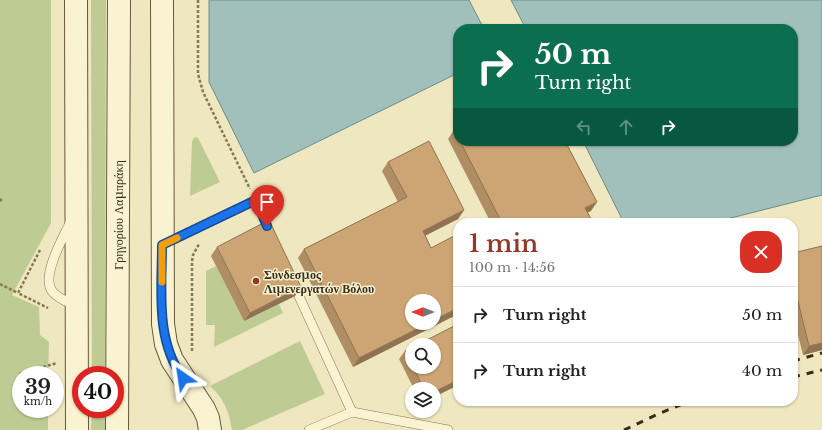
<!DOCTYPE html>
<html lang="en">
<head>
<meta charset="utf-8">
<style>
  body { margin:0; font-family:"Libre Baskerville",serif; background:#f2f2f2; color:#222; height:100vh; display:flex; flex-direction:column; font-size:15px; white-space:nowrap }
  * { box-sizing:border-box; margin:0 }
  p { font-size:13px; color:#767676 }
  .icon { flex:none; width:22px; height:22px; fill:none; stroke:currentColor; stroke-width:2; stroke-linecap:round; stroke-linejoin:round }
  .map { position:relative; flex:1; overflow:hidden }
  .sheet { position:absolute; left:453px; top:218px; width:345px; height:188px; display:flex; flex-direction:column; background:#fff; border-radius:16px; box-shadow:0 1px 3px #0004 }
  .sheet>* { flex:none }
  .banner { position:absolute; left:453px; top:24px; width:345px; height:122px; border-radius:16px; box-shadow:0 1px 3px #0004; background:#0b6e4f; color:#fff; overflow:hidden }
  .needle { width:26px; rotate:270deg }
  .buttons { position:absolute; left:405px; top:294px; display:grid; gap:8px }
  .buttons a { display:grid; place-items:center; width:36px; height:36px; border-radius:50%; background:#fff; box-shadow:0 1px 3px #0004; font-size:20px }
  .speed { position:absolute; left:12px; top:366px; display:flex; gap:8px; font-size:20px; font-weight:700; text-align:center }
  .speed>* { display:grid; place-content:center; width:52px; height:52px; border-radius:50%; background:#fff; box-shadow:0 1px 3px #0004; line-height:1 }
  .speed small { font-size:10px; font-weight:400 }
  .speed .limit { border:6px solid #d22; background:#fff; color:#111 }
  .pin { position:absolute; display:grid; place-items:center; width:34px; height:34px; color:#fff; margin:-41px -17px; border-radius:50% 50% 50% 0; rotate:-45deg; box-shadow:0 0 4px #0007 }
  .pin .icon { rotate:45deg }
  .me { position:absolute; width:44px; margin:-22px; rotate:328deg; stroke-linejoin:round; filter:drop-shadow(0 0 3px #0008) }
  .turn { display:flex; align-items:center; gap:14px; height:84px; padding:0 16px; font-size:18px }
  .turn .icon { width:52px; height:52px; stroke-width:2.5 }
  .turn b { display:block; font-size:28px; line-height:34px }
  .lanes { display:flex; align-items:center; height:38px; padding:0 16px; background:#0003; justify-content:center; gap:20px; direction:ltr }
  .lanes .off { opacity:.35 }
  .round { display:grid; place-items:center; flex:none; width:42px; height:42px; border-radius:16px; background:#f2f2f2 }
  .summary { display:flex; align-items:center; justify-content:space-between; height:68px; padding:0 16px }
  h1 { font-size:24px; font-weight:600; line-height:30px; color:#973526 }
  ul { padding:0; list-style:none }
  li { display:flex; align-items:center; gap:12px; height:56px; padding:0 16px; border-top:1px solid #e0e0e0 }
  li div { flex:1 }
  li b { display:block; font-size:15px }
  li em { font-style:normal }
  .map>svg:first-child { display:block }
</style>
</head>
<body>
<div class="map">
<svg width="822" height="430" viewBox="0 0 822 430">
  <rect width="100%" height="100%" fill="#eee7bf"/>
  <!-- green -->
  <g fill="#becc93">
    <path d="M0 0H51V223L12 295 39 307 40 335 49 342 48 375H21V409H48V430H0Z"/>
    <path d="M91 0H106L105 375H92Z"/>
    <path d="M195 137 198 138 220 182 190 196 192 141Z"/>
    <path d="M216 266 244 321 279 304 283 313 214 347 215 325H206V271Z"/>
    <path d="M300 341 325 394 242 430H232C229 412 224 398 210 386Z"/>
    <path d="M92 409H105V430H91Z"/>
  </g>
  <!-- water -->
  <g fill="#a2c0bb" stroke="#698e8a">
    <path d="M209 0H469L484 29H458V73L254 173 209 82Z"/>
    <path d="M511 0H822V195L711 223H624L583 141H793V29H526Z"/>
  </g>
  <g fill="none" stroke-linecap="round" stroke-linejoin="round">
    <defs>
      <g id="lane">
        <path d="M70 223C63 238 41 276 52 291 58 299 68 302 76 306"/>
        <path d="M164 244 256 200 270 233"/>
        <path d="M292 281 352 412 309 430"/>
        <path d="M352 412 448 430"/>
      </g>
      <g id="secondary">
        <path d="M76 0 77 430"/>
        <path d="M162 0 163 324 166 344 172 360 204 409 208 418 210 430"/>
        <path d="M117 430 119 0"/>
      </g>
    </defs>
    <!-- lane casing -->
    <use href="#lane" stroke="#877757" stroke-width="10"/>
    <!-- secondary casing -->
    <use href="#secondary" stroke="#69583a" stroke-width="24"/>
    <!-- path -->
    <g stroke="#877757" stroke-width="2.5" stroke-dasharray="3 2" stroke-linecap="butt">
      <path d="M198 0V74L203 92 250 189"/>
      <path d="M0 199 1 200 0 202"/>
      <path d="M40 250 18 293 48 308"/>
      <path d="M0 284 18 293"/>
      <path d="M192 351V261L193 255 199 244"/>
      <path d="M19 374 57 363"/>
    </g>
    <!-- lane -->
    <use href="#lane" stroke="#f9f3d2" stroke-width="9"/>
    <!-- secondary -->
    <use href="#secondary" stroke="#f9f3d2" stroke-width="22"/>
    <!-- rail -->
    <g stroke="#362c1c" stroke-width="3" stroke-dasharray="7 7" stroke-linecap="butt">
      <path d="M793 361 822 353"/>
      <path d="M793 377 822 370"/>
      <path d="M624 430 658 414 690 401"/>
    </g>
  </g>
  <!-- wall -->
  <g fill="#b08e64">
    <path d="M458 128V141H565L591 211 588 212 593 223H491L448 139 454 130Z"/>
    <path d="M388 162 464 210 458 219 425 235 431 248 458 234V314L353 367 298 258 304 249 398 202 382 171Z"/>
    <path d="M822 246V350L803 355 793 315V253Z"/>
    <path d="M217 247 295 296 244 321 211 256Z"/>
    <path d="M458 324V385L434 397V389H414L399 359 405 351 412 347V367H434Z"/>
  </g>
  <!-- shaded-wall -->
  <g fill="#907451">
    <path d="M597 202 591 211 579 216 585 208Z"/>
    <path d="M464 210 458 219 417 240 423 231Z"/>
    <path d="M301 287 295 296 244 321 250 313Z"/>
    <path d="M458 308V314L353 367 359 358 429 323H434V320Z"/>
    <path d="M822 343V350L803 355 809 346Z"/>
    <path d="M458 380V385L434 397V392Z"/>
  </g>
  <!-- building -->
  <g fill="#cda574" stroke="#907451">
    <path d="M458 128V137L454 130Z"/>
    <path d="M429 141 464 210 423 231 431 248 458 234V308L434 320V301H412V323H429L359 358 304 249 407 197 388 162Z"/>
    <path d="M460 141H565L597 202 585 208 593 223H502Z"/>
    <path d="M269 220 301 287 250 313 217 247Z"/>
    <path d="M822 246V343L809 346 793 281V253Z"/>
    <path d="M458 324V380L434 392V389H424L413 367H434V345H417Z"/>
    <path d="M412 347V365L405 351Z"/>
  </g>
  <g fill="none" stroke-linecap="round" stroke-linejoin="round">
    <defs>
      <path id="route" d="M183 378C155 340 162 290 162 245L256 200 267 226"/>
    </defs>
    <!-- route casing -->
    <use href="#route" stroke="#114b97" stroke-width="10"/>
    <!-- route -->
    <use href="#route" stroke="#1a73e8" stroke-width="7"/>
    <!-- slow -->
    <path stroke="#f59e0b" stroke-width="7" d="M162 282V245L177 238"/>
  </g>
  <!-- markers -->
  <circle fill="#973526" stroke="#f6f0ce" stroke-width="1.5" cx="256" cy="281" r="4"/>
  <g text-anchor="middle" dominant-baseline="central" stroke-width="3" stroke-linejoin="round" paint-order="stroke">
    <!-- street labels -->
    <g font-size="12" fill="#362c1c" stroke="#f6f0ce">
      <text transform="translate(118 215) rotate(-90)">Γρηγορίου Λαμπράκη</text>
    </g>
    <!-- poi labels -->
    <g font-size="12" font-weight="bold" fill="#362c1c" stroke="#f6f0ce" text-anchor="start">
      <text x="264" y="274">Σύνδεσμος<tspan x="264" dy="14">Λιμενεργατών Βόλου</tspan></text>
    </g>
  </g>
</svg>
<div class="buttons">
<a><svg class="needle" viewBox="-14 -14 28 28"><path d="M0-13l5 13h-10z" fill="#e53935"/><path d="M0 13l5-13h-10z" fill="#767676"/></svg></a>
<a><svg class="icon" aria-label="search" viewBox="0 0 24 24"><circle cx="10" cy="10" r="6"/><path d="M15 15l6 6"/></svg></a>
<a><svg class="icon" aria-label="layers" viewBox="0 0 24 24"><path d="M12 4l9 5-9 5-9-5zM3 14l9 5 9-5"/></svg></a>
</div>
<div class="speed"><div>39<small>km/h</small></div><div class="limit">40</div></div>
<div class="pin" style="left:267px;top:226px;background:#d93025"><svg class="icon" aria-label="arrive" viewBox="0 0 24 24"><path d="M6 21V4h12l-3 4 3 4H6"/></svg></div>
<svg class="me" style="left:183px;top:378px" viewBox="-20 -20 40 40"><path d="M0-17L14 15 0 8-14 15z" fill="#1a73e8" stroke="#fff" stroke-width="4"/></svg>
<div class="banner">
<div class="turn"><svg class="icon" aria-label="right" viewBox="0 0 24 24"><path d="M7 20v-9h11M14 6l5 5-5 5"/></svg><div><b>50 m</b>Turn right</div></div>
<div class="lanes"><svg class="icon off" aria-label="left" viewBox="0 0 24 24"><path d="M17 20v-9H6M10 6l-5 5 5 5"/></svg><svg class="icon off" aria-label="ahead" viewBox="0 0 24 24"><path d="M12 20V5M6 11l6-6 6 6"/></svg><svg class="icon" aria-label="right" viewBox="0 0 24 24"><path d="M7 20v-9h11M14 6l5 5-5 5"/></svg></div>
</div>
<section class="sheet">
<div class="summary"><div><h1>1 min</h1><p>100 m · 14:56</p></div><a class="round" style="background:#d93025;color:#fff"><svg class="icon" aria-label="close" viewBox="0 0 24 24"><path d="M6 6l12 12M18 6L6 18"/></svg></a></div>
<ul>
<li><svg class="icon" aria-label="right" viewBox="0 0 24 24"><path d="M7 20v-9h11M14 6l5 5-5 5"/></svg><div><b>Turn right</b></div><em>50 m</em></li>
<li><svg class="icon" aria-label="right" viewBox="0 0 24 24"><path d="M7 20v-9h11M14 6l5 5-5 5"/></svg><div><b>Turn right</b></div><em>40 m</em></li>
</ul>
</section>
</div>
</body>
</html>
